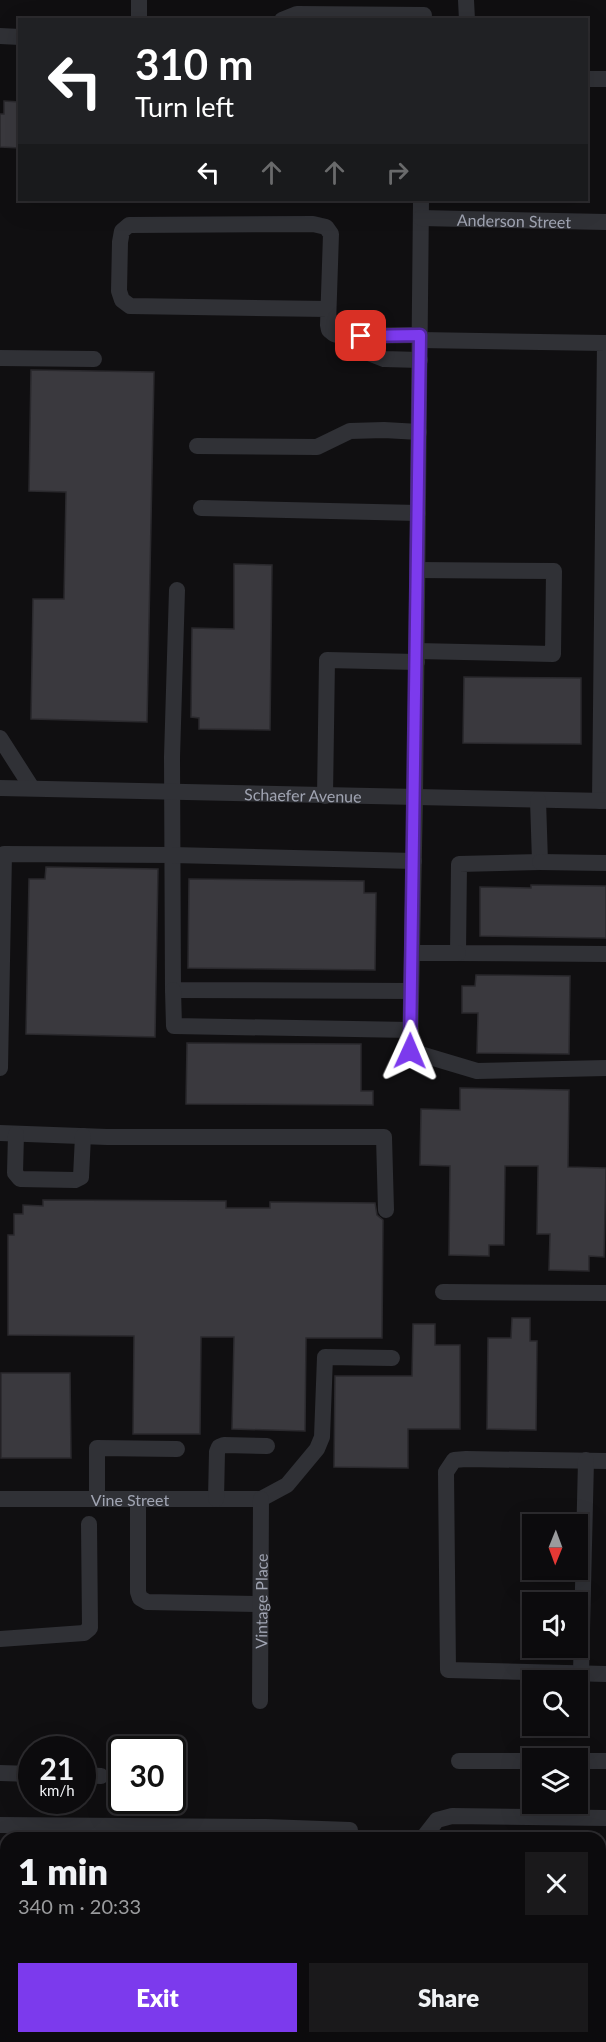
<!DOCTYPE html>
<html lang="en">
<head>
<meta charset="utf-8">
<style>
  body { margin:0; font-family:Lato,sans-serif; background:#1a191b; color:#f1f3f6; height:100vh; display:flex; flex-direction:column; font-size:22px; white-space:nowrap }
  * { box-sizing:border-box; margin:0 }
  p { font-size:20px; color:#9a9b9d }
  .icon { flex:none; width:33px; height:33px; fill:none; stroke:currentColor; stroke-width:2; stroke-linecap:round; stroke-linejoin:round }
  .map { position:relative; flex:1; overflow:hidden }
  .details { position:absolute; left:0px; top:1832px; width:606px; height:212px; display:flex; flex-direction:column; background:#0c0b0d; border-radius:18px 18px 0 0; box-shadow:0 6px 24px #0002,0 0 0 2px #2c2b2e }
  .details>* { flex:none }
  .banner { position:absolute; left:18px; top:18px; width:570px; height:183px; border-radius:0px; box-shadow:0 6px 24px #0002,0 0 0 2px #2c2b2e; background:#202124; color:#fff; overflow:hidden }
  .needle { width:39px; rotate:181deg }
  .tools { position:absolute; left:522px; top:1514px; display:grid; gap:12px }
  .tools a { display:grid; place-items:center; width:66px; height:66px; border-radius:0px; background:#0c0b0d; box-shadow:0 6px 24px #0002,0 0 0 2px #2c2b2e; font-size:30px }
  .speed { position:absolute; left:18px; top:1736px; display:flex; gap:12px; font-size:30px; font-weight:700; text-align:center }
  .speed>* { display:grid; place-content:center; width:78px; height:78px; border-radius:50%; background:#0c0b0d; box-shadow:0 6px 24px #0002,0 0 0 2px #2c2b2e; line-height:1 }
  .speed small { font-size:15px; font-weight:400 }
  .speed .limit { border:3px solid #111; border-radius:9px; background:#fff; color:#111 }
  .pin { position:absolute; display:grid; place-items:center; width:51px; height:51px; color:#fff; margin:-26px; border-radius:12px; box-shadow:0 3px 9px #0006 }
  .me { position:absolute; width:66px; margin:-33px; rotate:1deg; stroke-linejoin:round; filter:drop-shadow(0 0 4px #0008) }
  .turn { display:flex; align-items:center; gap:21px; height:126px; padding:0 18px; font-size:27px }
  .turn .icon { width:78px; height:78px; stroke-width:2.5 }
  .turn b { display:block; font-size:42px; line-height:51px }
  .lanes { display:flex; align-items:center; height:57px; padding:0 18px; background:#0003; justify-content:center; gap:30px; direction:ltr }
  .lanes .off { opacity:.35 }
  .round { display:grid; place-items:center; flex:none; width:63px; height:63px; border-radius:0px; background:#1a191b }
  .head { display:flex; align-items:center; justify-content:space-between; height:102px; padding:0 18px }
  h1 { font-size:36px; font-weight:800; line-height:45px }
  .button { display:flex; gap:12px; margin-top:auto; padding:12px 18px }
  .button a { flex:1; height:69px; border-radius:0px; background:#7c3aed; color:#fff; font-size:24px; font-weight:800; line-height:69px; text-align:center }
  .button a+a { background:#1a191b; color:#f1f3f6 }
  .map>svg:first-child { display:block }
</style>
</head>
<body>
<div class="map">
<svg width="606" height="2042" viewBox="0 0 606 2042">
  <rect width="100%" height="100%" fill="#100f11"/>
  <!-- building -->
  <g fill="#3a393e" stroke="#2a292d" stroke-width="1.5">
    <path d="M4 101 20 102V148L0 147V114H4Z"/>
    <path d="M31 370 154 372 147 722 31 719 33 599H64L66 492 29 491Z"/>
    <path d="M234 564 272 565 270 730 199 729V718L191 717 192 628 234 629Z"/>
    <path d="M464 677 581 678V744L463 743Z"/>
    <path d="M46 867 158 869 155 1037 26 1034 29 879H45Z"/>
    <path d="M189 879 364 881V893H376L375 970 188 968Z"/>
    <path d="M531 885 606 886V938L480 936V887L531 888Z"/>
    <path d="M476 975 570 976 569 1054 477 1053 478 1013H462V986H475Z"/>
    <path d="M187 1043 361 1044V1091H373V1105L186 1104Z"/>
    <path d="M460 1088 569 1090 568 1167 606 1168 604 1257 589 1256V1271L549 1270 550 1234H537L538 1166H505L504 1245H489V1256L449 1255 450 1166 420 1165 421 1109 460 1110Z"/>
    <path d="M43 1200 226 1201V1208H270V1202L375 1203 377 1215 383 1220 382 1338H306L305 1431 232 1429 234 1337H201L200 1434H133L134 1336 8 1335V1235H14V1214H23V1205L43 1206Z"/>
    <path d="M512 1318H530V1341H537L536 1430 487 1429 488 1338H511Z"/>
    <path d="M413 1324H435V1345H460V1429H408V1468L334 1467 335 1376H412Z"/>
    <path d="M1 1373H70L71 1458H1Z"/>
  </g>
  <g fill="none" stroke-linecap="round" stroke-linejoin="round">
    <!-- minor -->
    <g stroke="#303136" stroke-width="16">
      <path d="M466 0 467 20"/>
      <path d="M139 20V0"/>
      <path d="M282 20 297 14 424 15"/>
      <path d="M0 36 20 37"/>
      <path d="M586 79H606"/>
      <path d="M421 200 415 798 410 1051 477 1071 606 1068"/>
      <path id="s1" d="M421 218 606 222"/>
      <path d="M328 309 130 306 122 300 119 291 120 242 122 231 129 225 313 224 326 227 331 234 328 325 329 330 334 334 341 336 351 346 384 359 420 360"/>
      <path d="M341 336 420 335"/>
      <path d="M420 340 605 343 600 801"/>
      <path d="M0 358 94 359"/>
      <path d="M197 446 317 447 350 431 384 430 419 432"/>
      <path d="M201 508 418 513"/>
      <path d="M177 590 172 757 173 990 411 991"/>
      <path d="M417 651 553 654 554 571 418 570"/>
      <path d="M0 738 32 788"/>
      <path id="s2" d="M0 788 606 801"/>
      <path d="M325 796 327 660 417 662"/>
      <path d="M538 800 540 862 459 864 458 953 606 954"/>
      <path d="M540 862 606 863"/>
      <path d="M412 953H458"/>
      <path d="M173 990 174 1026 411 1030"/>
      <path d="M0 1068 4 854 172 855 414 861"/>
      <path d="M0 1133 107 1137H384L386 1210"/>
      <path d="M16 1134 15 1173 20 1179 75 1180 81 1177 83 1136"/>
      <path d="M443 1292 606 1293"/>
      <path d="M606 1461 466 1459 454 1460 446 1472 448 1670 606 1674"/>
      <path id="s3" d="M0 1499H261"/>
      <path d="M97 1499V1448L177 1449"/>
      <path d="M138 1499V1592L140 1598 147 1602 262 1604"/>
      <path d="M216 1499 217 1452 219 1447 224 1445 267 1446"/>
      <path d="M261 1499 287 1485 317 1449 322 1437 325 1357 392 1358"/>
      <path d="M0 1639 84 1633 90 1628 89 1524"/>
      <path d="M581 1673 586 1460"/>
      <path id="s4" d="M260 1701 261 1499"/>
      <path d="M459 1761H532"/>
      <path d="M578 1761H606"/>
      <path d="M0 1773 32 1774"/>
      <path d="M82 1775 101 1776"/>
      <path d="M0 1825 266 1827 350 1830V1838"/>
      <path d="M423 1838 437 1820 452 1816 606 1818"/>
      <path d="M426 2037 429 2042"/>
      <path d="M262 2042V2037"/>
      <path d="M308 2042V2037"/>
    </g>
  </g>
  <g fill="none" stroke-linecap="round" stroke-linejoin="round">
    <defs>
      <path id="route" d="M361 336 420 335 410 1051"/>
    </defs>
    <!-- route casing -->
    <use href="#route" stroke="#51269a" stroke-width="15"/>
    <!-- route -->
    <use href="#route" stroke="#7c3aed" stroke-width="10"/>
  </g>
  <g text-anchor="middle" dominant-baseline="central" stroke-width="6" stroke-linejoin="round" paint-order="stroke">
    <!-- street labels -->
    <g font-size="16" fill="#a0a4b2" stroke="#0b0b0c">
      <text stroke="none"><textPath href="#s1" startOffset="93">Anderson Street</textPath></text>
      <text stroke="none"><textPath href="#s2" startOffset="303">Schaefer Avenue</textPath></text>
      <text stroke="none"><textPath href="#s3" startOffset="130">Vine Street</textPath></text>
      <text stroke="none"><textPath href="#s4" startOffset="100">Vintage Place</textPath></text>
    </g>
  </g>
</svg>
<div class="tools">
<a><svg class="needle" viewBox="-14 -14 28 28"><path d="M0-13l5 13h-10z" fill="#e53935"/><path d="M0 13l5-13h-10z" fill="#9a9b9d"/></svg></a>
<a><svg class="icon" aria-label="sound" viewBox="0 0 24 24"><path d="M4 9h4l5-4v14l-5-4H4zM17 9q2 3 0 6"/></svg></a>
<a><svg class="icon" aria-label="search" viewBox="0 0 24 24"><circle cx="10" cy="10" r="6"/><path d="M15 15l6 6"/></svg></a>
<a><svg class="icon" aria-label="layers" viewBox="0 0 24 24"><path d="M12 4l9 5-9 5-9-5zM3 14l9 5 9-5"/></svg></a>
</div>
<div class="speed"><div>21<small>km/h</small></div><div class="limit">30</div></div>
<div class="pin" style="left:361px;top:336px;background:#d93025"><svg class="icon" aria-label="arrive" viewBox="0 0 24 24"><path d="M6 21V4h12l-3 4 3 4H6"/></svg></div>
<svg class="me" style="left:410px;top:1051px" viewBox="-20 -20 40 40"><path d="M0-17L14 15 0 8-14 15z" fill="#7c3aed" stroke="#fff" stroke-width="4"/></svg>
<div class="banner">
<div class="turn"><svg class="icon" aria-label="left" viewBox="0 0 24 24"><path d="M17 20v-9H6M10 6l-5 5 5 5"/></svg><div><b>310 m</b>Turn left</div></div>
<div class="lanes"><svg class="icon" aria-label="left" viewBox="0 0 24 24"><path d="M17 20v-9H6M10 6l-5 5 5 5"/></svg><svg class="icon off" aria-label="ahead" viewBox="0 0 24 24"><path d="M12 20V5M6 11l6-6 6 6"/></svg><svg class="icon off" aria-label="ahead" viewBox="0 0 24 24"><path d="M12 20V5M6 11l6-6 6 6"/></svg><svg class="icon off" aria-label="right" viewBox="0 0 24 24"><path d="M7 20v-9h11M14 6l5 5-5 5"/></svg></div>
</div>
<section class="details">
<div class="head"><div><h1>1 min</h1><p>340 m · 20:33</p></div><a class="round"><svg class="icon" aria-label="close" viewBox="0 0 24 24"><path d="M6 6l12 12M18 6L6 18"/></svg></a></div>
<div class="button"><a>Exit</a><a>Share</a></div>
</section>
</div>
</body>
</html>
